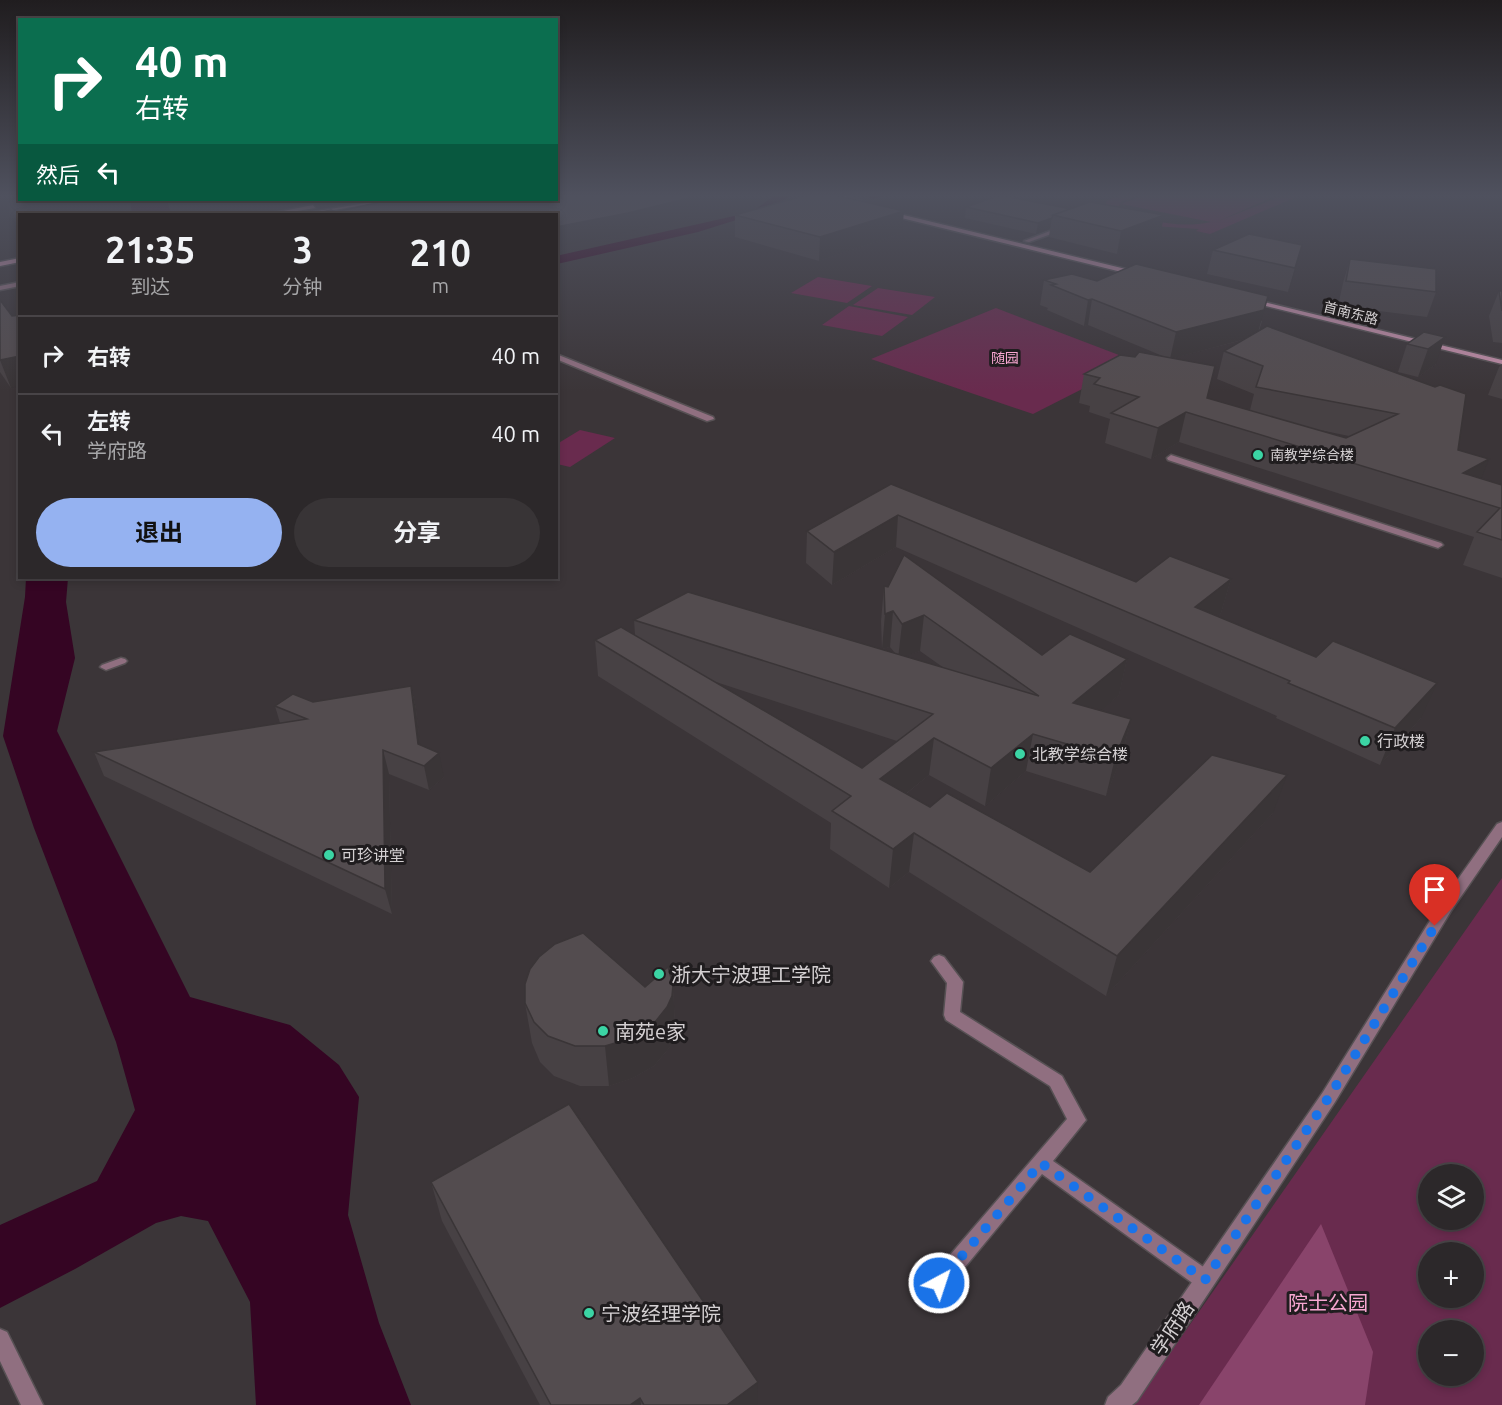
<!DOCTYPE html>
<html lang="zh">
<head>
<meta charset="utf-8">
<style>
  body { margin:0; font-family:Ubuntu,"Noto Sans SC",sans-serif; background:#383436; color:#f1f3f6; height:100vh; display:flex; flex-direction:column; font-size:22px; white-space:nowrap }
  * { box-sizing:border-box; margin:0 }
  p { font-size:20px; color:#a6a6a8 }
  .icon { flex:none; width:33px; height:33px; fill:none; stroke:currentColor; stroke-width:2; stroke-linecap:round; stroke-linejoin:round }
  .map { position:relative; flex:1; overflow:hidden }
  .panel { position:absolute; left:18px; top:213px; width:540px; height:366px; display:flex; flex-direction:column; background:#2c282a; border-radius:0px; box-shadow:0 3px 9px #0003,0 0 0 2px #484447 }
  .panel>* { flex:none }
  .guide { position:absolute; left:18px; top:18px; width:540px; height:183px; border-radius:0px; box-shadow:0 3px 9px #0003,0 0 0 2px #484447; background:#0b6e4f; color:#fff; overflow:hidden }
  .controls { position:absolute; left:1418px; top:1164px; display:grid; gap:12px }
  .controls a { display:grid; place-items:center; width:66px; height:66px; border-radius:50%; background:#2c282a; box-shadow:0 3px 9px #0003,0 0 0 2px #484447; font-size:30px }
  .pin { position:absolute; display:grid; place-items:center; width:51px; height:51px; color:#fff; margin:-62px -26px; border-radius:50% 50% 50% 0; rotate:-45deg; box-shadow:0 0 6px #0007 }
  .pin .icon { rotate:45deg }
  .me { position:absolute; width:66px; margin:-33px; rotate:40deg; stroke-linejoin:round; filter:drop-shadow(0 0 4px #0008) }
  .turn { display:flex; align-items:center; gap:21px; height:126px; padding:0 18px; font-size:27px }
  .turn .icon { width:78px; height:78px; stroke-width:2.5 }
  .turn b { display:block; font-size:42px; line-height:51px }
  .then { display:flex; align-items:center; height:57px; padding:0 18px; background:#0003; gap:12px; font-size:22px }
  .eta { display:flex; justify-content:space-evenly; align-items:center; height:102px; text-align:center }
  .eta b { font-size:36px; font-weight:700; line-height:42px }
  .button { display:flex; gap:12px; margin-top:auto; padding:12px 18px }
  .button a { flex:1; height:69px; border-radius:36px; background:#95b2f1; color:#111; font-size:24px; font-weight:700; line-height:69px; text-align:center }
  .button a+a { background:#383436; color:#f1f3f6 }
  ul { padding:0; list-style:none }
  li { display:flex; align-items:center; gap:18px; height:78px; padding:0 18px; border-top:2px solid #484447 }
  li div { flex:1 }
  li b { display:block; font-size:22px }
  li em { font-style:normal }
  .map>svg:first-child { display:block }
</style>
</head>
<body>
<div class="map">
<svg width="1502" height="1405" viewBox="0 0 1502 1405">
  <rect width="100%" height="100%" fill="#3b3538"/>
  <!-- green -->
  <g fill="#692b4e" fill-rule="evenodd">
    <path d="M1124 194H1142L1121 202 1118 208C1149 221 1177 229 1211 222L1121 204 1147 194H1258L1273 197 1216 222 1279 197 1280 194H1303L1210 234 1196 231 1199 229 1152 226 1104 207 1108 200Z"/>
    <path d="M818 277 872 286 847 303 791 293Z"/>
    <path d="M878 288 935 297 912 315 853 305Z"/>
    <path d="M849 306 908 317 882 336 822 325Z"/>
    <path d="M996 308 1174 376 1096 382 1033 414 871 359Z"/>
    <path d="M580 430 615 438 570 467 557 464V444Z"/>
    <path d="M1502 878V1405H1128L1147 1386ZM1428 1174H1473V1220H1428ZM1428 1252H1473V1298H1428ZM1428 1330H1473V1376H1428Z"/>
  </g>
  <!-- forest -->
  <path fill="#89446b" d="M1321 1224 1373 1352 1365 1405H1199Z"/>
  <!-- water -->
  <g fill="#350523">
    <path d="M776 194 790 196 765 211 698 232 557 264 556 256 752 212Z"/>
    <path d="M130 200H167L171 214H132Z"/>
    <path d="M26 578H68L66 602 75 658 57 731 190 997 290 1025 339 1065 359 1097 348 1215 379 1323 411 1405H256L250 1302 208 1221 181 1216 156 1223 75 1269 0 1308V1225L97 1181 135 1110 116 1042 34 828 3 736 25 597Z"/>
  </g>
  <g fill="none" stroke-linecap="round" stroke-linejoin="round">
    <!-- canal -->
    <path fill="#350523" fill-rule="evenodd" d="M859 194H887L874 199Z"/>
    <defs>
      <g id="minor">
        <path d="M1063 226 1065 229 1029 242 1024 241Z"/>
        <path d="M556 354 713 417 714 419 707 421 556 359Z"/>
        <path d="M1171 455 1441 543 1443 545 1438 548 1435 547 1168 460 1167 458Z"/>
        <path d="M121 658 125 659 127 661 125 663 106 670 100 667 102 665Z"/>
        <path d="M939 955 944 957 963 982 960 1012 1062 1076 1086 1120 1053 1161 1212 1273 1215 1280 1212 1287 1205 1290 1198 1287 1042 1174 946 1290 939 1293 932 1290 929 1283 932 1276 1067 1119 1050 1086 946 1020 944 1015 947 983 931 961 934 957Z"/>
      </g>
      <g id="tertiary">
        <path d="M20 282V286L0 290V286Z"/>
        <path d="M1502 822V837L1451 911 1335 1102 1137 1401 1132 1405H1105L1108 1397 1121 1385 1323 1092 1441 903 1497 824Z"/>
        <path d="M0 1329 7 1332 43 1405H21L0 1361Z"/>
      </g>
      <g id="secondary">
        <path d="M828 194H837L862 201 859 203Z"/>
        <path d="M383 200H393L311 214H301Z"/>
        <path d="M313 205 315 208 279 214H269Z"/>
        <path d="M887 211 1138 272 1141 274 1138 276 885 214Z"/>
        <path d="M20 258V262L0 266V262Z"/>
        <path d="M1252 299 1502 360V364L1250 302 1249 301Z"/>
      </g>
    </defs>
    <!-- minor casing -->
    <use href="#minor" stroke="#575154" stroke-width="3"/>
    <!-- tertiary casing -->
    <use href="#tertiary" stroke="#575154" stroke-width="3"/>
    <!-- secondary casing -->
    <use href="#secondary" stroke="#575154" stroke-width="3"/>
    <!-- minor -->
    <use href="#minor" fill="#906f80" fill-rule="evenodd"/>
    <!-- tertiary -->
    <use href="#tertiary" fill="#906f80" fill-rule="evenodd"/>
    <!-- secondary -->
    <use href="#secondary" fill="#c28ea8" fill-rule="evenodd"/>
  </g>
  <!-- wall -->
  <g fill="#474144" fill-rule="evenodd">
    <path d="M1000 195 1160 238 1117 254 1049 237 1050 229 1036 234 965 218 966 207Z"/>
    <path d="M735 215 902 233 819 261 735 237Z"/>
    <path d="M1302 245 1288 292 1207 274 1213 250Z"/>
    <path d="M1350 259 1436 292 1427 317 1338 306 1343 283Z"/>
    <path d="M1044 280 1097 281 1262 321 1259 331 1458 450 1481 478 1502 485V578L1463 565 1474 537 1179 442 1151 459 1105 443 1110 419 1089 412 1090 406 1079 403 1084 374 1135 357H1165L1088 325 1084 326 1047 310 1048 308 1040 305ZM1243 340 1224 351 1217 379 1254 394 1250 410 1207 398 1173 358ZM1320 430 1349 436 1346 438Z"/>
    <path d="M1499 291H1502V343L1493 342 1489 316Z"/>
    <path d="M0 300 12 316 11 388 0 372Z"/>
    <path d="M1424 332 1436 364 1418 377 1398 372 1407 344Z"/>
    <path d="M1502 364V399L1488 395 1499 367Z"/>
    <path d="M891 484 1136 582 1231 579 1221 613 1217 616 1421 718 1380 765 1276 718 1277 716 896 547 832 585 806 563 807 531Z"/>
    <path d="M884 586 1042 655 1127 659 1119 695 1100 710 1131 719 1122 756 1106 796 1026 771 985 806 929 775 906 794 930 807 1090 872 1273 813 1106 996 909 872 889 888 830 849 831 823 598 676 595 640 635 635 634 620 895 653 890 647 882 649 881 621ZM920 651 944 668 905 656ZM713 681 897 741 862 768Z"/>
    <path d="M411 686 416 709 420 745 444 777 429 790 389 774 392 914 104 776 94 752 280 723 275 706 313 702Z"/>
    <path d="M673 985 675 1025 674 1036 670 1047 654 1066 633 1078 609 1086H580L554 1076 540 1062 532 1043 525 1003 645 987Z"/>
    <path d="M431 1182 757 1405H540L442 1221Z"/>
  </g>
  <!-- shaded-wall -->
  <g fill="#3a3537">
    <path d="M697 196 698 214 629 232 556 247V227Z"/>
    <path d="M904 211 902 233 819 261 820 237Z"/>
    <path d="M1164 215 1160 238 1117 254 1121 231Z"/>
    <path d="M1052 218 1050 229 1036 234 1038 223Z"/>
    <path d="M1302 245 1296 269 1288 292 1295 268Z"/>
    <path d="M1268 296 1257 336 1170 359 1176 332Z"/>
    <path d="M1092 299 1088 325 1084 326 1088 300Z"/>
    <path d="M1445 337 1436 364 1418 377 1428 349Z"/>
    <path d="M20 356V386L11 388 0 360Z"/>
    <path d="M1186 412 1179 442 1151 459 1158 428Z"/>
    <path d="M1489 459 1477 490 1463 473Z"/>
    <path d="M898 515 896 547 832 585 834 552Z"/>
    <path d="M1231 579 1221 613 1190 638 1195 607Z"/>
    <path d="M893 611 890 647 882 649 885 614Z"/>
    <path d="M924 615 920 651 898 659 902 624Z"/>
    <path d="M1127 659 1119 695 1065 740 1073 703Z"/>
    <path d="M1437 683 1421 718 1380 765 1395 728Z"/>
    <path d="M411 686 416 709 423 768 418 744Z"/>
    <path d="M1131 719 1122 756 1106 796 1115 758Z"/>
    <path d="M1033 734 1026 771 985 806 991 768Z"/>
    <path d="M934 738 929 775 877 817 880 779Z"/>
    <path d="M383 750 389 774 392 914 385 889Z"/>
    <path d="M439 753 444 777 429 790 424 766Z"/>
    <path d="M1287 775 1273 813 1106 996 1117 956Z"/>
    <path d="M914 833 909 872 889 888 893 849Z"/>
    <path d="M673 985 675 1025 674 1036 670 1047 654 1066 633 1078 609 1086 605 1046Z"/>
    <path d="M758 1382 757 1405H727Z"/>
    <path d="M640 1398 641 1405H630Z"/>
  </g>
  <!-- building -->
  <g fill="#534c4f" stroke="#3a3537" stroke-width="1.5">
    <path d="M556 194H692L697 196 628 213 556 227V214H311L331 210 336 212 390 200H556Z"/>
    <path d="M810 194H831L904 211 820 237 735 215Z"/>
    <path d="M1000 195 1071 209 1053 215 1052 218 1038 223 966 207Z"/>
    <path d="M1090 202 1164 215 1121 231 1053 215Z"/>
    <path d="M1249 234 1302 245 1295 268 1213 250Z"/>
    <path d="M1350 259 1436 269V292L1346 281Z"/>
    <path d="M1136 264 1268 296 1264 310 1176 332 1092 299 1088 300 1051 285 1056 284 1044 280 1072 274 1097 281Z"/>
    <path d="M1499 291H1502V311Z"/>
    <path d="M0 300 12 316 20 315V356L0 360Z"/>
    <path d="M1267 326 1435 387 1440 385 1466 394 1458 450 1489 459 1463 473 1502 485V540L1477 532 1500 508 1186 412 1158 428 1111 413 1139 397 1094 384 1100 378 1084 374 1120 355 1135 357 1139 352 1215 366 1207 398 1346 438 1398 414 1256 387 1263 366 1224 351Z"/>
    <path d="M1424 332 1445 337 1428 349 1407 344Z"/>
    <path d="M891 484 1136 582 1170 556 1231 579 1195 607 1316 657 1333 641 1437 683 1395 728 1288 683 1290 681 898 515 834 552 807 531Z"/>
    <path d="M904 555 1042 655 1070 634 1127 659 1073 703 1131 719 1115 758 1033 734 991 768 934 738 880 779 930 807 947 793 1090 872 1212 755 1287 775 1117 956 914 833 893 849 832 811 851 796 595 640 621 627 862 768 933 714 634 620 688 592 1039 696 924 615 902 624 893 611 885 614 884 586 888 587Z"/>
    <path d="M411 686 418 744 439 753 424 766 383 750 385 889 94 752 307 719 275 706 293 694 313 702Z"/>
    <path d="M583 933 645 987 668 967 673 985 672 996 667 1007 651 1027 629 1039 605 1046H575L548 1036 534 1022 525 1003V984L530 969 539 957 555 944Z"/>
    <path d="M569 1104 758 1382 727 1405H644L640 1398 630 1405H551L431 1182Z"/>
  </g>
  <!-- sky -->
  <linearGradient id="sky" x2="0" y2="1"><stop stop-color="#201d1f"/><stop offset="0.5" stop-color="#4f515e"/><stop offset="1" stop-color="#4f515e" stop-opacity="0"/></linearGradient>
  <rect width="1502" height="391" fill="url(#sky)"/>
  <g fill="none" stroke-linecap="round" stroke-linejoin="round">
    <!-- route -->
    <path stroke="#1a73e8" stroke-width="10" stroke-dasharray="0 18" d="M939 1283 1041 1163 1205 1280 1329 1097 1435 926"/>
  </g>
  <!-- markers -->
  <g fill="#3bd4a4" stroke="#201d1f" stroke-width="2">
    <circle cx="1258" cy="455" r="6"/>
    <circle cx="1365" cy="741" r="6"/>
    <circle cx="1020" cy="754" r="6"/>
    <circle cx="329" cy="855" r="6"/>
    <circle cx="659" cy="974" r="6"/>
    <circle cx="603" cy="1031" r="6"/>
    <circle cx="589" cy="1313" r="6"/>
  </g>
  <g text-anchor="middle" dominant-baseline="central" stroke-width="6" stroke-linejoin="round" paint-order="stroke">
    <!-- far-street labels -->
    <g font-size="14" fill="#d4d0d2" stroke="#201d1f">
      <text transform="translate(1351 313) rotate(14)">首南东路</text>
    </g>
    <!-- far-park labels -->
    <g font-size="14" fill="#f8a7d1" stroke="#201d1f">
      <text x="1005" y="358">随园</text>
    </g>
    <!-- far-poi labels -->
    <g font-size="14" fill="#d4d0d2" stroke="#201d1f" text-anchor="start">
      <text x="1270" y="455">南教学综合楼</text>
    </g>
    <!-- poi labels -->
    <g font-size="16" fill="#d4d0d2" stroke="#201d1f" text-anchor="start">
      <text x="1377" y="741">行政楼</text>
      <text x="1032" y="754">北教学综合楼</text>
      <text x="341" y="855">可珍讲堂</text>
    </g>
    <!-- near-poi labels -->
    <g font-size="20" fill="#d4d0d2" stroke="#201d1f" text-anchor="start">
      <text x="671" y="974">浙大宁波理工学院</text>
      <text x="615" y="1031">南苑e家</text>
      <text x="601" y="1313">宁波经理学院</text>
    </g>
    <!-- near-park labels -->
    <g font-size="20" fill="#f8a7d1" stroke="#201d1f">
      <text x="1328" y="1302">院士公园</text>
    </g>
    <!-- near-street labels -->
    <g font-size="20" fill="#d4d0d2" stroke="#201d1f">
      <text transform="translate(1172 1328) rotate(-56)">学府路</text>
    </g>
  </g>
</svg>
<div class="controls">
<a><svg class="icon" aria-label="layers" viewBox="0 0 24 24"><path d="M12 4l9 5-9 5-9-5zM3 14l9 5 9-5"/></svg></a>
<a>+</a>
<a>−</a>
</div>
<div class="pin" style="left:1435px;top:926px;background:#d93025"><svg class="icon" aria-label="arrive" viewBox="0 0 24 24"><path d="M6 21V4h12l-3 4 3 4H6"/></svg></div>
<svg class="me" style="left:939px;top:1283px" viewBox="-20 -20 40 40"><circle r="17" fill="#1a73e8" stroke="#fff" stroke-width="3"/><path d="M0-11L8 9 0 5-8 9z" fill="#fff"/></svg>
<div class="guide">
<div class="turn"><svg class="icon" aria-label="right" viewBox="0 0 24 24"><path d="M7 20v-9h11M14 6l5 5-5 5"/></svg><div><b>40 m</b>右转</div></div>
<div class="then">然后<svg class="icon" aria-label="left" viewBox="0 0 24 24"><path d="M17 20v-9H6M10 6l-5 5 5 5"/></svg></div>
</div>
<section class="panel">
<div class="eta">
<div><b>21:35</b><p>到达</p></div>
<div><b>3</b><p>分钟</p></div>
<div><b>210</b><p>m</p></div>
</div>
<ul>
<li><svg class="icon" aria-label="right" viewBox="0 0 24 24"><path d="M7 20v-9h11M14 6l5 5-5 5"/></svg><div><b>右转</b></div><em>40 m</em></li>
<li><svg class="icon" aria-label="left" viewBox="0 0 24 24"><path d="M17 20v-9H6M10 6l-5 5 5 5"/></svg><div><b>左转</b><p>学府路</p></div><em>40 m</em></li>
</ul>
<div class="button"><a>退出</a><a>分享</a></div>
</section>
</div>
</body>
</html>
